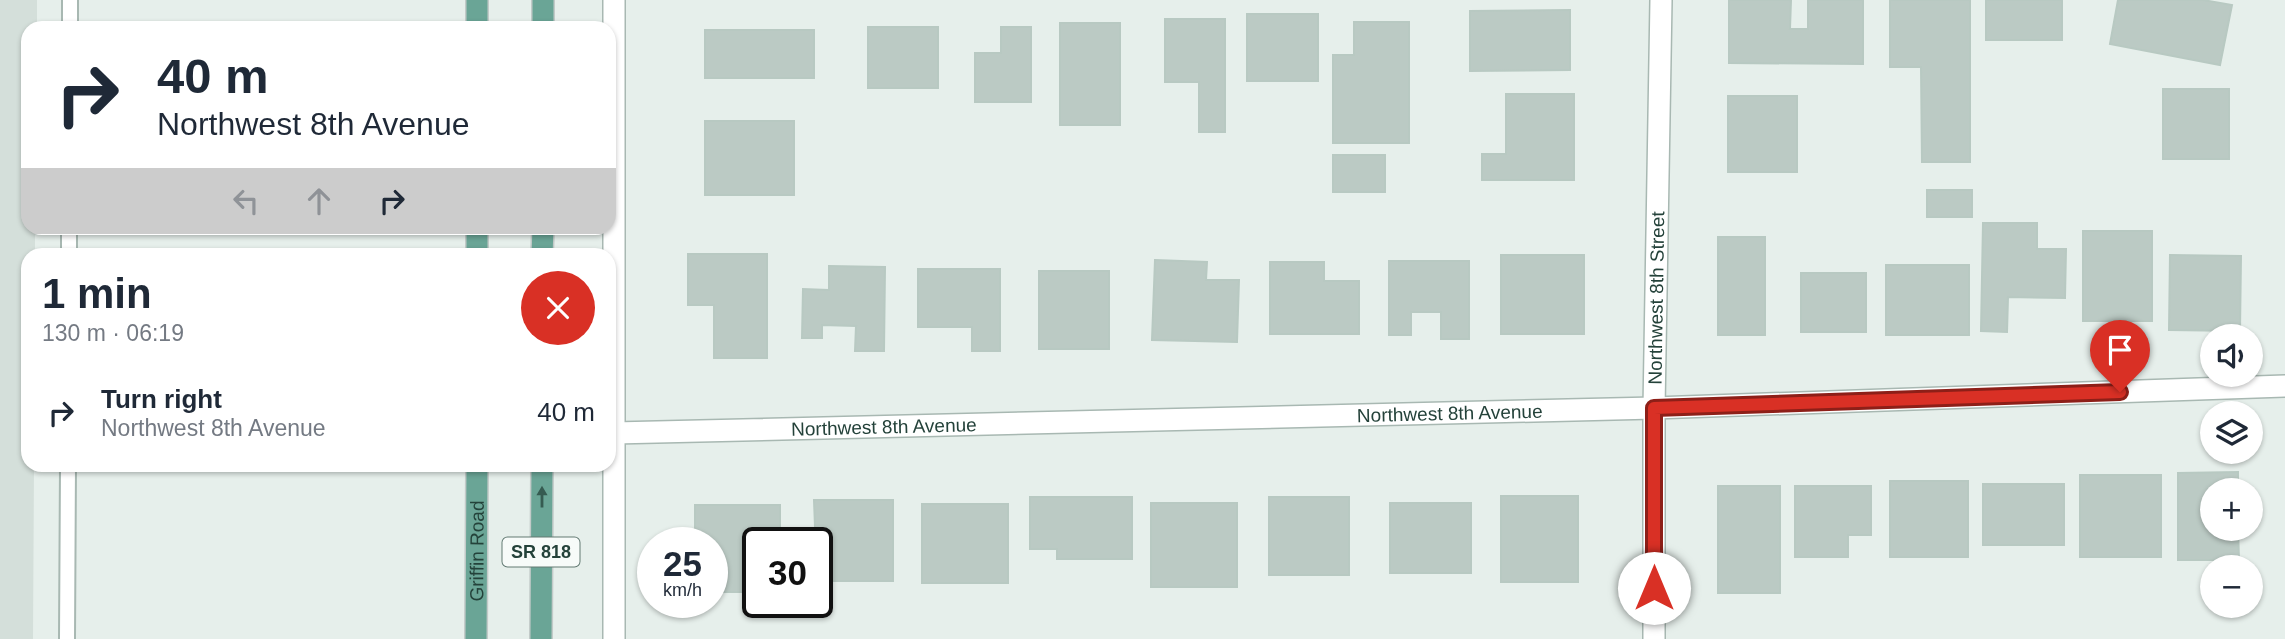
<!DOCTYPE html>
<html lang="en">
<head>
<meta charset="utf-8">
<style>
  body { margin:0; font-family:Arial,sans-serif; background:#f2f2f3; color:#1f2937; height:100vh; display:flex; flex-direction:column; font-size:26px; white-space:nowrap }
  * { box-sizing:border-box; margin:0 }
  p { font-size:23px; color:#747a83 }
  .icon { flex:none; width:38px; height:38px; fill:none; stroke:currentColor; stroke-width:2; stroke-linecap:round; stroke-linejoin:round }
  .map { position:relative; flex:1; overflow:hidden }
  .details { position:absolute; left:21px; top:248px; width:595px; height:224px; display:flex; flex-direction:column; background:#fff; border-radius:21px; box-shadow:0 2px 5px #0004 }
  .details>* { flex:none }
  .banner { position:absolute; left:21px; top:21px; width:595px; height:214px; border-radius:21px; box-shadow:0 2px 5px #0004; background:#fff; color:#1f2937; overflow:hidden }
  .buttons { position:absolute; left:2200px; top:324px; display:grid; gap:14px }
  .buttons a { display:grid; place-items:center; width:63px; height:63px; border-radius:50%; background:#fff; box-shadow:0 2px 5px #0004; font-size:35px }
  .speed { position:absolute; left:637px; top:527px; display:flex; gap:14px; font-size:35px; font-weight:700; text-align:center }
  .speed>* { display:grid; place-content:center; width:91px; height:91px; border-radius:50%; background:#fff; box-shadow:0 2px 5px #0004; line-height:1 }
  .speed small { font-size:18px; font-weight:400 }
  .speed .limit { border:4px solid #111; border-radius:10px; background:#fff; color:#111 }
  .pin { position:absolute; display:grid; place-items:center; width:60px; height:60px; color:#fff; margin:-72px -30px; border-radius:50% 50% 50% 0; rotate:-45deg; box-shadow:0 0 7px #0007 }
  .pin .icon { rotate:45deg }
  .me { position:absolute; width:77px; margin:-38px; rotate:0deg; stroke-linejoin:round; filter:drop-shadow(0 0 5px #0008) }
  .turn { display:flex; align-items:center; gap:24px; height:147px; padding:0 21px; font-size:32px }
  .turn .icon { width:91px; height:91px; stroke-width:2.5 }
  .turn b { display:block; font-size:49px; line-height:60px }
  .lanes { display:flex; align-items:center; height:66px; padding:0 21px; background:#0003; justify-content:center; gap:35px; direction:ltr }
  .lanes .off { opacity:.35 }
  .round { display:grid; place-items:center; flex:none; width:74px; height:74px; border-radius:37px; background:#f2f2f3 }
  .overview { display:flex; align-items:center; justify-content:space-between; height:119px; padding:0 21px }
  h1 { font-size:42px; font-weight:700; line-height:52px }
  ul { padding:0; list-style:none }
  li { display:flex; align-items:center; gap:21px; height:91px; padding:0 21px }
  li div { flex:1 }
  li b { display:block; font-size:26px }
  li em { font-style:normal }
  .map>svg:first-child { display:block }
</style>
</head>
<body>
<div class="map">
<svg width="2285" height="639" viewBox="0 0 2285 639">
  <rect width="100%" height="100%" fill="#e6efeb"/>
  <!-- built -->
  <path fill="#d4dfda" d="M0 0H37V28H28V228H35V255L28 256V466H34L33 639H0Z"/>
  <!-- building -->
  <g fill="#bbcac4" stroke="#b8c9c2" stroke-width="2">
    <path d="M1729 0H1791L1790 29H1808V0H1863V64L1729 63Z"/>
    <path d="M1890 0H1970V162H1922L1921 67H1890Z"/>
    <rect x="1986" y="0" width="76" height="40"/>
    <path d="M2118 0H2203L2232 5 2220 65 2110 44Z"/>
    <path d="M1570 10V70L1470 71V11Z"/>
    <rect x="1247" y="14" width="71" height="67"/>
    <path d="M1165 19H1225V132H1199V82H1165Z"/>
    <path d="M1354 22H1409V143H1333V55H1354Z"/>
    <rect x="1060" y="23" width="60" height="102"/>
    <rect x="868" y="27" width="70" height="61"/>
    <path d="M1001 27H1031V102H975V53H1001Z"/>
    <rect x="705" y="30" width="109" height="48"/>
    <rect x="2163" y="89" width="66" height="70"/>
    <path d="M1506 94H1574V180H1482V154H1506Z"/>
    <rect x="1728" y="96" width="69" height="76"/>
    <rect x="705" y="121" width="89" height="74"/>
    <rect x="1333" y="155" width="52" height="37"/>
    <rect x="1927" y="190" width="45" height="27"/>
    <path d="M1983 223H2037V249H2066L2065 298 2008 297 2007 332 1981 331Z"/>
    <rect x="2083" y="231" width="69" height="90"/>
    <rect x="1718" y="237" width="47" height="98"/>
    <path d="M688 254H767V358H714V305H688Z"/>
    <rect x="1501" y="255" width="83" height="79"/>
    <path d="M2170 255 2241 256 2240 331 2169 330Z"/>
    <path d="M1155 260 1207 262 1206 280H1239L1237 342 1152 340Z"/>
    <path d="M1389 261H1469V339H1441V312H1411V335H1389Z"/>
    <path d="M1270 262H1324V281H1359V334H1270Z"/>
    <rect x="1886" y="265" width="83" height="70"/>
    <path d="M829 266 885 267 884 351H855L856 326 822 325V338H802L803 289 829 290Z"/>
    <path d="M918 269H1000V351H972V327H918Z"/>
    <rect x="1039" y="271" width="70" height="78"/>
    <rect x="1801" y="273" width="65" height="59"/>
    <path d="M2238 472V490H2212V528H2238L2239 560H2178V473Z"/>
    <rect x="2080" y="475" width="81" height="82"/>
    <rect x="1890" y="481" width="78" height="76"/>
    <rect x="1983" y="484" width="81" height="61"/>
    <rect x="1718" y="486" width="62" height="107"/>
    <path d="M1795 486H1871V535H1848V557H1795Z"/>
    <rect x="1501" y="496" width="77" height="86"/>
    <path d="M1030 497H1132V559H1057V549H1030Z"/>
    <rect x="1269" y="497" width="80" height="78"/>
    <path d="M814 500H893V581H817Z"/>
    <rect x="1151" y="503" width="86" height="84"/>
    <rect x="1390" y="503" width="81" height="70"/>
    <rect x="922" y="504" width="86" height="79"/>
    <path d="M695 505H780V542H758V592H712V542H695Z"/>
  </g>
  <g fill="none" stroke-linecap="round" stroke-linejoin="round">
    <defs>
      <g id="lane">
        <path d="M70 28V0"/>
        <path d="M69 256V228"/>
        <path d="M67 639 68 466"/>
      </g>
      <g id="street">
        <path id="s1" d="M614 433 1654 408 2285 386"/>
        <path d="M614 639V0"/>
        <path id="s2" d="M1654 639V408L1661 0"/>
      </g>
      <g id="primary">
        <path d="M477 28V0"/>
        <path d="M543 28V0"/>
        <path d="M477 256V228"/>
        <path d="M542 256 543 228"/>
        <path id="s3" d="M476 639 477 466"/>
        <path d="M541 639 542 466"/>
      </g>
    </defs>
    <!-- lane casing -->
    <use href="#lane" stroke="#a8b8b2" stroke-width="18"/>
    <!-- street casing -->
    <use href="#street" stroke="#a8b8b2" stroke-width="24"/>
    <!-- primary casing -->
    <use href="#primary" stroke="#c2cac8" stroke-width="24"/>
    <!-- lane -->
    <use href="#lane" stroke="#fff" stroke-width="14"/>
    <!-- street -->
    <use href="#street" stroke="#fff" stroke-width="21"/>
    <!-- primary -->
    <use href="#primary" stroke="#6aa596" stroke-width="21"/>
  </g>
  <!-- one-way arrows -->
  <defs><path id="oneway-solid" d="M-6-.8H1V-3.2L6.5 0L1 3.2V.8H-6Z" transform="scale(1.75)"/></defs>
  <use fill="#365b51" href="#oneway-solid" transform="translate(542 497) rotate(-90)"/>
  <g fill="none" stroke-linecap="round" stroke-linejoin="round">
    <defs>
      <path id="route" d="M1654 588V408L2120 392"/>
    </defs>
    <!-- route casing -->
    <use href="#route" stroke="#8d1f18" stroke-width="18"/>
    <!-- route -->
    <use href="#route" stroke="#d93025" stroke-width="12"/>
  </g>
  <g text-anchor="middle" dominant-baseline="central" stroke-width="5" stroke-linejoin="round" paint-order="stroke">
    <!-- shield labels -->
    <rect fill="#f7fbf9" stroke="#637a73" stroke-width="2" x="502.5" y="537.5" width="77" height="29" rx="5"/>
    <g font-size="18" font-weight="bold" fill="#24423a">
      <text x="541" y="552">SR 818</text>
    </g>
    <!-- street labels -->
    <g font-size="19" fill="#24423a" stroke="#f7fbf9">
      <text stroke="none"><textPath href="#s2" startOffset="341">Northwest 8th Street</textPath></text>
      <text stroke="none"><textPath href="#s1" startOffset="836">Northwest 8th Avenue</textPath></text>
      <text stroke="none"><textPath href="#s1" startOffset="270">Northwest 8th Avenue</textPath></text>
      <text stroke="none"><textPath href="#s3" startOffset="88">Griffin Road</textPath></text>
    </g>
  </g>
</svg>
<div class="buttons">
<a><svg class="icon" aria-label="sound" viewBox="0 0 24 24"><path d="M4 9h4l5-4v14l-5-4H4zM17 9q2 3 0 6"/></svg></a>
<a><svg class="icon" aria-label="layers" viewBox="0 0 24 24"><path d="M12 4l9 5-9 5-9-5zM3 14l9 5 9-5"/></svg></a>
<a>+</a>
<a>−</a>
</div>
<div class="speed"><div>25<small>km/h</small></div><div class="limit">30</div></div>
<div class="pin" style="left:2120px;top:392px;background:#d93025"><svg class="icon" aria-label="arrive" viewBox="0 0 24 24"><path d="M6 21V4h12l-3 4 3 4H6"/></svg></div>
<svg class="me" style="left:1654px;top:588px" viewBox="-20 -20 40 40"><circle r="19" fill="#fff"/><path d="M0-13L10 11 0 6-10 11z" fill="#d93025"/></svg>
<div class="banner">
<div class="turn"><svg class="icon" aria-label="right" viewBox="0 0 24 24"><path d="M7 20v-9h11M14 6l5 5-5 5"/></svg><div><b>40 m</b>Northwest 8th Avenue</div></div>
<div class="lanes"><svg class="icon off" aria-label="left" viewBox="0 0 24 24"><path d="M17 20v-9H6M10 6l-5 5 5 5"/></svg><svg class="icon off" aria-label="ahead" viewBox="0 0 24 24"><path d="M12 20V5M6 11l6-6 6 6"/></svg><svg class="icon" aria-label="right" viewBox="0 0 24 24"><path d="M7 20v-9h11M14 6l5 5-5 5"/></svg></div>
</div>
<section class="details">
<div class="overview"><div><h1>1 min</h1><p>130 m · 06:19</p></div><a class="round" style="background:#d93025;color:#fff"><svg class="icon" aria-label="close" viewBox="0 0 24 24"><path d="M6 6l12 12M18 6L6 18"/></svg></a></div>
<ul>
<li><svg class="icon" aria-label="right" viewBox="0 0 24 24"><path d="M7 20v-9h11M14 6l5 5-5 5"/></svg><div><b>Turn right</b><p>Northwest 8th Avenue</p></div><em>40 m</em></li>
</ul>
</section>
</div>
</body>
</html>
